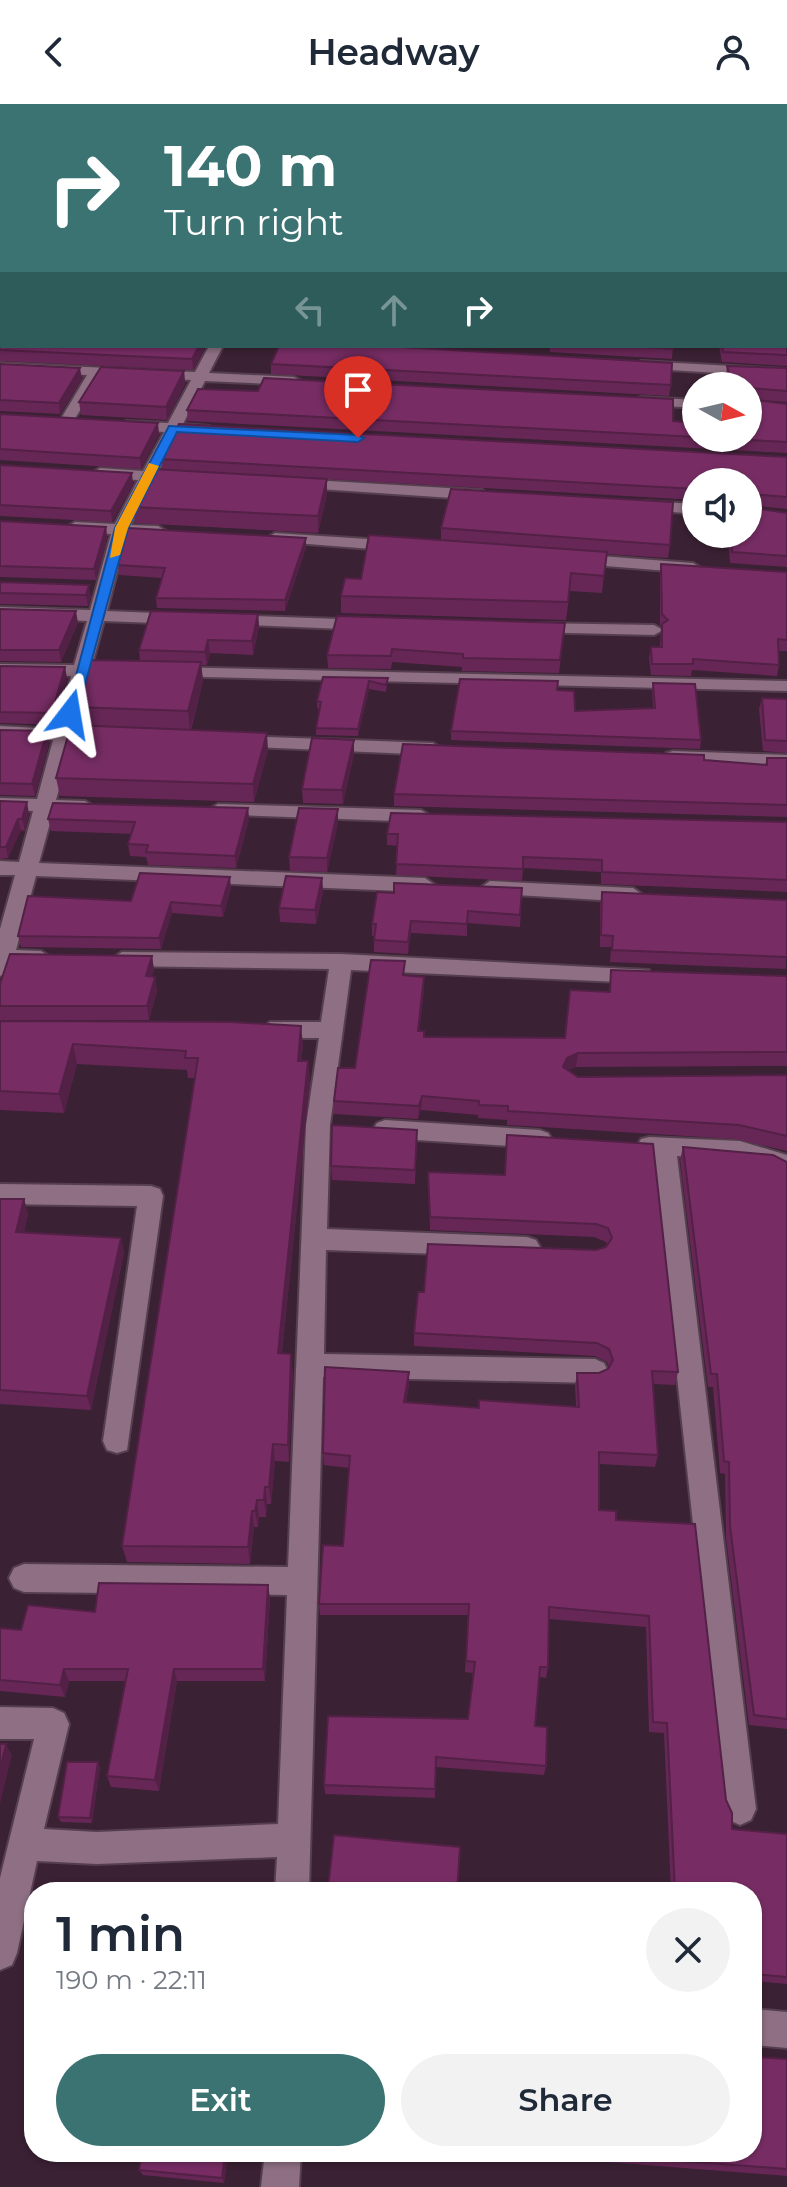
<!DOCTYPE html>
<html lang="en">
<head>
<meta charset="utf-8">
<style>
  body { margin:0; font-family:Montserrat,sans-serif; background:#f2f2f3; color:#1f2937; height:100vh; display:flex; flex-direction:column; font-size:30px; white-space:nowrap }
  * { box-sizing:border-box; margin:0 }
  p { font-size:26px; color:#747a83 }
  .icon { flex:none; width:44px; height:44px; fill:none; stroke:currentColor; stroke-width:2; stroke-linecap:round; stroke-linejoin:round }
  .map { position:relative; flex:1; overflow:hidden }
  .drawer { position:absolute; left:24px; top:1778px; width:738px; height:280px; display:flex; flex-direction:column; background:#fff; border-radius:32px; box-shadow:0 2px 6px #0004 }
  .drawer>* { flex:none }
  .banner { position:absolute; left:0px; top:0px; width:788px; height:244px; box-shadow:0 2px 6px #0004; background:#3a7372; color:#fff; overflow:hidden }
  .needle { width:52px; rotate:98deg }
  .controls { position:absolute; left:682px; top:268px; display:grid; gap:16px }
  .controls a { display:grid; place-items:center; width:80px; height:80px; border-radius:50%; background:#fff; box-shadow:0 2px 6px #0004; font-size:40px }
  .pin { position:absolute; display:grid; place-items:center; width:68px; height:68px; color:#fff; margin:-82px -34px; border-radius:50% 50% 50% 0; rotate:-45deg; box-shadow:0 0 8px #0007 }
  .pin .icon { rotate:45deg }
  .me { position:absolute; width:88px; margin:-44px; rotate:14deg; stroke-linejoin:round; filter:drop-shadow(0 0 6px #0008) }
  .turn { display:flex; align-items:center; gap:28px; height:168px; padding:0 32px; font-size:36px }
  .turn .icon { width:104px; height:104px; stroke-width:2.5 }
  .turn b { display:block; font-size:56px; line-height:68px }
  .lanes { display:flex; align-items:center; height:76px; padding:0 32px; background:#0003; justify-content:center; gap:40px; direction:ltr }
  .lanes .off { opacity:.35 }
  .round { display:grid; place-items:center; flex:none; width:84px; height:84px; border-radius:42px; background:#f2f2f3 }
  .summary { display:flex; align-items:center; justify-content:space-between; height:136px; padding:0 32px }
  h1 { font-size:48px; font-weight:600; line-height:60px }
  .primary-button { display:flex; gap:16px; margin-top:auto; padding:16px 32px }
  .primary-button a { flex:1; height:92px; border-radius:48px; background:#3a7372; color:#fff; font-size:32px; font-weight:600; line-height:92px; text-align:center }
  .primary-button a+a { background:#f2f2f3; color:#1f2937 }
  header { display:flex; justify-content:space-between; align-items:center; height:104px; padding:0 32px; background:#fff; font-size:36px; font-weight:600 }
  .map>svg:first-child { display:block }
</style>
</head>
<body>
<header><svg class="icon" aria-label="back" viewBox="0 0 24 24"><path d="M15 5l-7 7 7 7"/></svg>Headway<svg class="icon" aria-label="person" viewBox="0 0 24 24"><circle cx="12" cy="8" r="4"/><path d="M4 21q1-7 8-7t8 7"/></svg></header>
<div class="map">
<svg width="787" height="2083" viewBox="0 0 787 2083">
  <rect width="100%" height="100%" fill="#3a2133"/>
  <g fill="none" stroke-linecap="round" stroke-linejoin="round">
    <defs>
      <g id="street">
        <path d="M353 0H394L395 2H354Z"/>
        <path d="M2 124V133L0 134V125Z"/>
        <path d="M0 166 2 167V175L0 174Z"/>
        <path d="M209 242H223L209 269 294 273 301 277 294 281 205 277 183 320 209 322 216 326 209 330 178 329 158 368 183 369 191 374 183 379 153 377 131 421 158 422 166 427 158 432 127 430 107 507 180 510 189 515 180 520 104 517 92 561 117 562 126 567 117 572H89L75 626 101 627 110 633 101 639 72 637 56 696 85 697 95 703 85 709 53 708 39 759 425 774 435 781 425 788 36 772 16 846 41 847 52 854 41 861H12L8 869 0 872V825L15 771H0V757L19 758 33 707 0 706V694L37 695 53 636 0 634V622L56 625 71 572 0 570V560L74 561 87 517 0 513V503L90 506 111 430 75 428 67 423 75 418 115 420 138 376 100 374 92 369 100 364 143 367 164 328 126 325 119 321 126 317 168 319 191 276 101 272 71 321 66 322 59 318 87 271 0 267V259L195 268Z"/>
        <path d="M641 257 787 265V273L636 264 634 261Z"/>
        <path d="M642 293 696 296V304L637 300V294Z"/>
        <path d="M295 375 482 386 490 391 482 396 289 383V377Z"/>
        <path d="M643 397 696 400V410L637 405 635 402Z"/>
        <path d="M275 429 398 437 406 442 398 447 269 437 267 434Z"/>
        <path d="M574 450 693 459 701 464 693 469 568 459V451Z"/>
        <path d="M229 511 368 516 377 521 368 526 223 520 220 516Z"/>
        <path d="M533 519 654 521 663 526 654 531 527 528 524 524Z"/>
        <path d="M170 563 787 577V587L164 572V564Z"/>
        <path d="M238 632 433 639 442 645 433 651 231 642V634Z"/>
        <path d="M673 647 787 651V663L666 657V649Z"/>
        <path d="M218 700 421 706 431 712 421 718 211 710 208 706Z"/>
        <path d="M490 777 633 784 643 791 633 798 483 789 480 784Z"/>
        <path d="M122 848 341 850 649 866 652 871 649 876 641 879 351 866 330 1021 327 1125 527 1133 536 1136 540 1143 536 1150 527 1153 326 1146 324 1250 595 1255 604 1259 608 1267 604 1275 595 1279 323 1273 309 1788H275L277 1753 97 1760 37 1757 17 1849 12 1861 0 1866V1774L34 1635H0V1603L53 1604 64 1609 69 1620 44 1725 97 1728 278 1720 287 1491 24 1488 14 1484 9 1474 14 1464 24 1460 288 1463 306 1021 319 934H270L259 926 270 918H321L329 865 122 862 111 855Z"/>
        <path d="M385 1016 540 1026 548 1029 552 1035 548 1041 540 1044 385 1034 377 1031 373 1025 377 1019Z"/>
        <path d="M649 1033 740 1037 787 1051V1071L740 1056 677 1052 756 1705 751 1716 740 1721 729 1716 724 1705 653 1051 641 1049 637 1042 641 1035Z"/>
        <path d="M0 1080 151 1082 160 1085 163 1092 127 1346 117 1349 107 1346 103 1337 137 1102 0 1100Z"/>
        <path d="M752 1905 787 1908V1944L752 1941Z"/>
        <path d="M265 2048H301L299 2083H261Z"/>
      </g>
    </defs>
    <!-- street casing -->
    <use href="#street" stroke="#553e4e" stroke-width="4"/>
    <!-- street -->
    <use href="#street" fill="#8e6f83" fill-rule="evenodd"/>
  </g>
  <!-- wall -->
  <g fill="#662756">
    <path d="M787 115V262L722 258 719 242H786Z"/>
    <path d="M0 224 204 245 193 266 0 257Z"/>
    <path d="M446 242H473V244Z"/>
    <path d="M550 242H673L672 255 550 248Z"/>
    <path d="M0 260 82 275 60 310 0 307Z"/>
    <path d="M271 260 671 281 669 292 271 270Z"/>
    <path d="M727 262 787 264V298L748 295 787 300V349L188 317 187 306 673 317 696 319V334H748V282H728L726 272Z"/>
    <path d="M184 267 185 280 167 316 81 311 79 298Z"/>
    <path d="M0 310 159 330 141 365 0 356Z"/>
    <path d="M787 353V405L748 401V378H696V396L327 375V391L318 429 135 419 133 403 163 366 161 355Z"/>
    <path d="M0 361 133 380 112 418 0 412Z"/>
    <path d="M787 409V463L730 459 728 430H748Z"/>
    <path d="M0 417 106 423 107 434 96 476 0 473Z"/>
    <path d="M441 424 670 441 668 454 606 450 602 489 570 487 566 516 341 509V492L361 475 441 436Z"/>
    <path d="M306 444 285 507 157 504 156 494 162 474 119 471 118 461Z"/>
    <path d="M661 460 787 468V547H778L779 561 777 572 692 566 691 572 651 571 649 554 651 543H660L661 522 660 521V471Z"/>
    <path d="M0 478 91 492 88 502 0 500Z"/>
    <path d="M0 505 78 519 61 558 0 557Z"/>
    <path d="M258 510 259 523 253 551 210 549 207 561H201L203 577 191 626 268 646 254 698 60 692 56 674 79 622 75 603 140 557 139 546Z"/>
    <path d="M565 519 559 569 462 567V563L392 558 391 565 328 564 327 551Z"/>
    <path d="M0 562 65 563 67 575 55 621 0 619Z"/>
    <path d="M323 573 388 574 386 588 369 585 358 632 316 631V624L319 605 317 604V597Z"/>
    <path d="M653 579 701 636 700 645 451 636V627L557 586 575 607 653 604 652 587Z"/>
    <path d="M762 594 787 595V649L763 647 759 605Z"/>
    <path d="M0 626 47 627 49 639 35 692 0 691Z"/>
    <path d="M354 650 343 700 303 699 302 685Z"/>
    <path d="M767 654H787V713L394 702V690L704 656 765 661Z"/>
    <path d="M0 697 29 710 25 727 21 726 8 754 0 755Z"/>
    <path d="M248 704 249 716 236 764 148 761 146 753 130 752 128 740 132 730 51 727 48 715Z"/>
    <path d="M787 718V788L601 780V768L523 764 522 777 396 771 398 742 387 741V730Z"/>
    <path d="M338 719 327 768 290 767 289 753Z"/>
    <path d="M322 774 323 788 316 820 280 818 279 804Z"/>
    <path d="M231 784 223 813 172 809 161 845 21 843 18 832 131 797Z"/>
    <path d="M522 784 520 823 467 819V832L411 829 408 850 374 848V832H372V820L394 789Z"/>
    <path d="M602 788 787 796 786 865 610 858 611 843H600V800Z"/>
    <path d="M152 852 154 866 152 873H155L157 887 149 916H0V880Z"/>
    <path d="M611 866 787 872V962L576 963 568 966 578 973 787 971V1047L735 1035 507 1021V1016L478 1014V1011L421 1006 418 1015 334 1010V997L355 964 405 871 424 886 419 927 424 933 565 934 609 888Z"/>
    <path d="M0 917 303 941 301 957H308L310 977 282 1249 293 1268 289 1358 275 1357 271 1400H267L266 1413H259L258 1423H254L250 1460 127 1458 122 1442 195 974H188L187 966 77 960 64 1009 0 1006Z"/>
    <path d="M417 1026 415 1080 332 1076 331 1062Z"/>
    <path d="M653 1040 678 1268 675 1281 653 1280 658 1351 655 1363 599 1360V1406L616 1416 726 1696 732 1725 787 1730V1880L752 1877V1788H671L664 1629 649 1628 646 1523 549 1515 548 1563 546 1574 539 1573 535 1622 546 1662 544 1671 436 1663 435 1694 325 1690 324 1681 468 1615 473 1569 465 1568 468 1511H320L319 1500 343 1442 349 1364 324 1361 323 1349 409 1268V1281L406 1299 479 1304 576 1302 575 1282 577 1269H599L608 1265 609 1263 607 1258 595 1252 414 1242V1229L424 1188 596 1146 607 1141 606 1138 594 1133 430 1126 428 1068 504 1071Z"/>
    <path d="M683 1043 787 1058V1625L749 1621 726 1434 725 1370 720 1369 713 1283H708L680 1056Z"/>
    <path d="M0 1095H24L28 1110 24 1129 121 1134 124 1149 91 1306 0 1300Z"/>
    <path d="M270 1494 265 1577H177L159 1687 111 1683 107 1672 125 1577H69L65 1593 0 1587V1524L21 1526 95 1508Z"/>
    <path d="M98 1658 100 1663 92 1719 61 1718 58 1713Z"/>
    <path d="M328 1785 457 1788H328Z"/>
    <path d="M787 1955V2072L478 2048H752Z"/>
    <path d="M142 2048H228L224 2079 143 2071 139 2066Z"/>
  </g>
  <!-- shaded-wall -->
  <g fill="#532046">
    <path d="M2 105V117L0 119V108Z"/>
    <path d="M199 242H204V245L193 266 192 255Z"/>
    <path d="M80 264 82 275 60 310 59 299Z"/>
    <path d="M184 267 185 280 167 316 166 303Z"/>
    <path d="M158 319 159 330 141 365 140 354Z"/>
    <path d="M132 369 133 380 112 418 111 407Z"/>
    <path d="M327 375V391L318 429V412Z"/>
    <path d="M106 423 107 434 96 476 94 465Z"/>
    <path d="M306 434V444L285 507V496Z"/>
    <path d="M89 481 91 492 88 502 86 491Z"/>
    <path d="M76 507 78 519 61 558 59 546Z"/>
    <path d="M258 510 259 523 253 551 252 537Z"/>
    <path d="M208 536 210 549 207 561 205 548Z"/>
    <path d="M201 558 203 577 190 626 188 607Z"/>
    <path d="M65 563 67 575 55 621 52 609Z"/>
    <path d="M369 577V585L358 632V625Z"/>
    <path d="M47 627 49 639 35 692 32 680Z"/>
    <path d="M267 629 268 646 254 698 253 680Z"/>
    <path d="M354 636V650L343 700 342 686Z"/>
    <path d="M27 698 29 710 25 727 22 715Z"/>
    <path d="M248 704 249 716 236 764 235 752Z"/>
    <path d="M338 705V719L327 768V754Z"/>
    <path d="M18 715 21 726 8 754 6 743Z"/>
    <path d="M230 773 231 784 223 813 221 802Z"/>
    <path d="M322 774 323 788 316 820 315 806Z"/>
    <path d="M171 798 172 809 161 845 159 834Z"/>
    <path d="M411 817V829L408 850V838Z"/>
    <path d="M152 852 154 866 148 886 146 872Z"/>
    <path d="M155 873 157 887 149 916 147 902Z"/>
    <path d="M424 873V886L418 940V927Z"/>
    <path d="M301 922 303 941 299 976 298 957Z"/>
    <path d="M73 940 77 960 64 1009 59 990Z"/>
    <path d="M578 949 576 963 566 967 563 963 567 954Z"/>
    <path d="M308 957 310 977 280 1267 278 1249Z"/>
    <path d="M422 992 421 1006 418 1015 419 1002Z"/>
    <path d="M24 1095 28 1110 21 1143 16 1128Z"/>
    <path d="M121 1134 124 1149 91 1306 87 1292Z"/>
    <path d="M291 1250 293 1268 289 1358 288 1341Z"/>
    <path d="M409 1268V1281L404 1311V1298Z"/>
    <path d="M273 1340 275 1357 271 1400 269 1383Z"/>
    <path d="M265 1383 267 1400 266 1413 264 1396Z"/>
    <path d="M257 1396 259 1413 258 1423 255 1407Z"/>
    <path d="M252 1407 254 1423 250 1460 248 1443Z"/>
    <path d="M268 1481 270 1494 265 1577 263 1565Z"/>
    <path d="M64 1565 69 1577 65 1593 60 1581Z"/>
    <path d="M174 1565 177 1577 159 1687 155 1676Z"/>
    <path d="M6 1640 12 1651 0 1700V1666Z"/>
    <path d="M98 1658 100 1663 92 1719 90 1714Z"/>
    <path d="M225 2048H228L224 2079 222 2074Z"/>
  </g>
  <!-- building -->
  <g fill="#772d64" stroke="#532046" stroke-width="2">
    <path d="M0 0H87L85 2H2V10H0Z"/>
    <path d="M134 0H182L181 2H133Z"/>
    <path d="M225 0H356L355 2H224Z"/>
    <path d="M386 0H787V104H786V2H385Z"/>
    <rect x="0" y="20" width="2" height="13"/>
    <rect x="0" y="43" width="2" height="19"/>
    <path d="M2 72V105L0 108V73Z"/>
    <path d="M786 115H787V251L723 248 722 242H786Z"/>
    <path d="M0 177H2V219L0 212Z"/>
    <path d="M2 223V242H199L192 255 0 246V224Z"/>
    <path d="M279 242H383L672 259 671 281 271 260Z"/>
    <path d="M626 242H673V245Z"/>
    <path d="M0 260 80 264 59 299 0 296Z"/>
    <path d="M727 262 787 264V287L750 284 748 291V282H733Z"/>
    <path d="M101 263 184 267 166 303 79 298Z"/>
    <path d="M264 274 673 295V317L696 319V333L187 306 198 285 258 287Z"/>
    <path d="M748 295 787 300V338L711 334H748Z"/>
    <path d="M0 310 158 319 140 354 0 345Z"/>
    <path d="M179 320 787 353V393L750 390 748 399V378H696V385L161 355Z"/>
    <path d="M0 361 132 369 111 407 0 401Z"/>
    <path d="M153 365 327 375 318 412 133 403Z"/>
    <path d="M451 385 673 398 670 441 441 424Z"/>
    <path d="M748 403 787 409V452L732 448 731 430H748Z"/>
    <path d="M0 417 106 423 94 465 0 462Z"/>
    <path d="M128 424 306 434 285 496 156 494 165 464 118 461Z"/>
    <path d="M369 431 607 448 604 472 571 469 568 498 341 492 345 474 361 475Z"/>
    <path d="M661 460 787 468V536L778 535 779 561 693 555V560H652L651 543H662V520L668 516 662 510Z"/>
    <path d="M0 478 89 481 86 491 0 489Z"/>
    <path d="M0 505 76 507 59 546H0Z"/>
    <path d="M151 507 258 510 252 537 208 536 205 548 139 546Z"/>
    <path d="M337 512 565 519 560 556 463 554V550L392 545 391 552 327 551Z"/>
    <path d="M88 556 201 558 188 607 75 603Z"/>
    <path d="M0 562 65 563 52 609 0 608Z"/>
    <path d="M323 573 388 574 386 581 369 577 358 625 316 624 321 598 317 597Z"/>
    <path d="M460 575 558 577 557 586 574 587 575 607 655 604 653 579 695 580 701 636 451 627Z"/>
    <path d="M762 594 787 595V637L765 636Z"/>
    <path d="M71 621 267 629 253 680 56 674Z"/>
    <path d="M0 626 47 627 32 680 0 679Z"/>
    <path d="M312 634 354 636 342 686 302 685Z"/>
    <path d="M403 640 704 651V656L767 661V654H787V701L394 690Z"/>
    <path d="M0 697 27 698 22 715H18L6 743H0Z"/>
    <path d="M53 699 248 704 235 752 146 748 148 741 128 740 135 718 48 715Z"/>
    <path d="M299 704 338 705 327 754 289 753Z"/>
    <path d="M391 709 787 718V776L602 768V756L523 753V765L396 760 398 730H387Z"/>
    <path d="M140 769 230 773 221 802 171 798 159 834 18 832 28 792 131 797Z"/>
    <path d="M286 772 322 774 315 806 279 804Z"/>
    <path d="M394 779 522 784 520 811 468 807 467 820 411 817 408 838 374 836 376 820H372L377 788 394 789Z"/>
    <path d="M602 788 787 796V853L612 846 613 832 601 831Z"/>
    <path d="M10 850 152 852 146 872 155 873 147 902H0V880Z"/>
    <path d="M371 856 405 857 403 871 424 873 418 927H424V933L565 934 570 886 610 888 611 866 787 872V948L578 949 567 954 563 963 578 973 787 971V1032L739 1021 508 1007V1002L479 1001V997L422 992 419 1002 334 997 338 964H355Z"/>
    <path d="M0 917 230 918 301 922 298 957H308L278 1249 291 1250 288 1341 273 1340 269 1383H265L264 1396H257L255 1407H252L248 1443 122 1442 198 954H185L186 947 73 940 59 990 0 987Z"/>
    <path d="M332 1021 417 1026 415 1066 331 1062Z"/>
    <path d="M507 1031 653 1040 678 1268 652 1267 658 1351 599 1348V1406L616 1407V1416L695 1420 726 1696 732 1709V1725L787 1730V1873L752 1870V1788H675L667 1619 653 1618 649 1512 549 1503 548 1563H540L535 1622 547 1623 546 1662 436 1653 435 1685 324 1681 328 1612 468 1615 475 1558 466 1557 469 1500H319L323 1441 343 1442 350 1352 323 1349 325 1263 409 1268 404 1298 479 1304V1296L579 1303 577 1269H599L608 1265 613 1256 609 1245 597 1239 414 1229 418 1188H424L428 1140 596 1146 606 1143 612 1134 608 1124 596 1120 430 1113 428 1068 505 1071Z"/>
    <path d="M683 1043 773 1051 787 1058V1615L754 1611 730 1422 729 1358 724 1357 717 1270H711Z"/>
    <path d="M0 1095H24L16 1128 121 1134 87 1292 0 1286Z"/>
    <path d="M99 1479 268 1481 263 1565H174L155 1676 107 1672 128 1565H64L60 1581 0 1576V1524L21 1526 28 1501 95 1508Z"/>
    <path d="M0 1640H6L0 1666Z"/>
    <path d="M67 1658H98L90 1714 58 1713Z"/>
    <path d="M334 1731 460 1743 457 1788H358L328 1785Z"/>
    <path d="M34 1902V1924L29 1923Z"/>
    <path d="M752 1953 787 1955V2065L562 2048H752Z"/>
    <path d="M142 2048H225L222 2074 139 2066Z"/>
  </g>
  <!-- route -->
  <path fill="#1a73e8" stroke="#114b97" stroke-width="2" d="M169 322 358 331 364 334 358 338 177 328 128 424 77 610 65 613 115 424Z"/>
  <!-- slow -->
  <path fill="#f59e0b" d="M149 359 159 362 128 424 120 451 110 454 115 424Z"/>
</svg>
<div class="controls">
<a><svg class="needle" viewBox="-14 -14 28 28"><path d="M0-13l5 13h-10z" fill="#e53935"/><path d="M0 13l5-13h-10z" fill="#747a83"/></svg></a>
<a><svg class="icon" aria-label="sound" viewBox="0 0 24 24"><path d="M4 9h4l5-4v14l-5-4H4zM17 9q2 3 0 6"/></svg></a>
</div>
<div class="pin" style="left:358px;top:334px;background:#d93025"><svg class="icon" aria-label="arrive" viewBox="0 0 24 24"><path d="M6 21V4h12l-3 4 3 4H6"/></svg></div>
<svg class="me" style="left:70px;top:610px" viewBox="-20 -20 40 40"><path d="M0-17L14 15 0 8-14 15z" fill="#1a73e8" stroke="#fff" stroke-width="4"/></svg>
<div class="banner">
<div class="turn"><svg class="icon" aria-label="right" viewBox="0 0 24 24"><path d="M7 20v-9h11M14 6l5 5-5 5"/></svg><div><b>140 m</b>Turn right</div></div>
<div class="lanes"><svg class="icon off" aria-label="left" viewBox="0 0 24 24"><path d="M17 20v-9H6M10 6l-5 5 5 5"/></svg><svg class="icon off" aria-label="ahead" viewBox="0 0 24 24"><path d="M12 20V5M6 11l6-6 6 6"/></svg><svg class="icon" aria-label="right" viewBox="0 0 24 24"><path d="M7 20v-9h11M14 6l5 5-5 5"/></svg></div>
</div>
<section class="drawer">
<div class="summary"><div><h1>1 min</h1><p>190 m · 22:11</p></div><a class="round"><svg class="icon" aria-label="close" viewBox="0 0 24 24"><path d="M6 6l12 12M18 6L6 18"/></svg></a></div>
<div class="primary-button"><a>Exit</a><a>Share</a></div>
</section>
</div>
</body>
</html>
